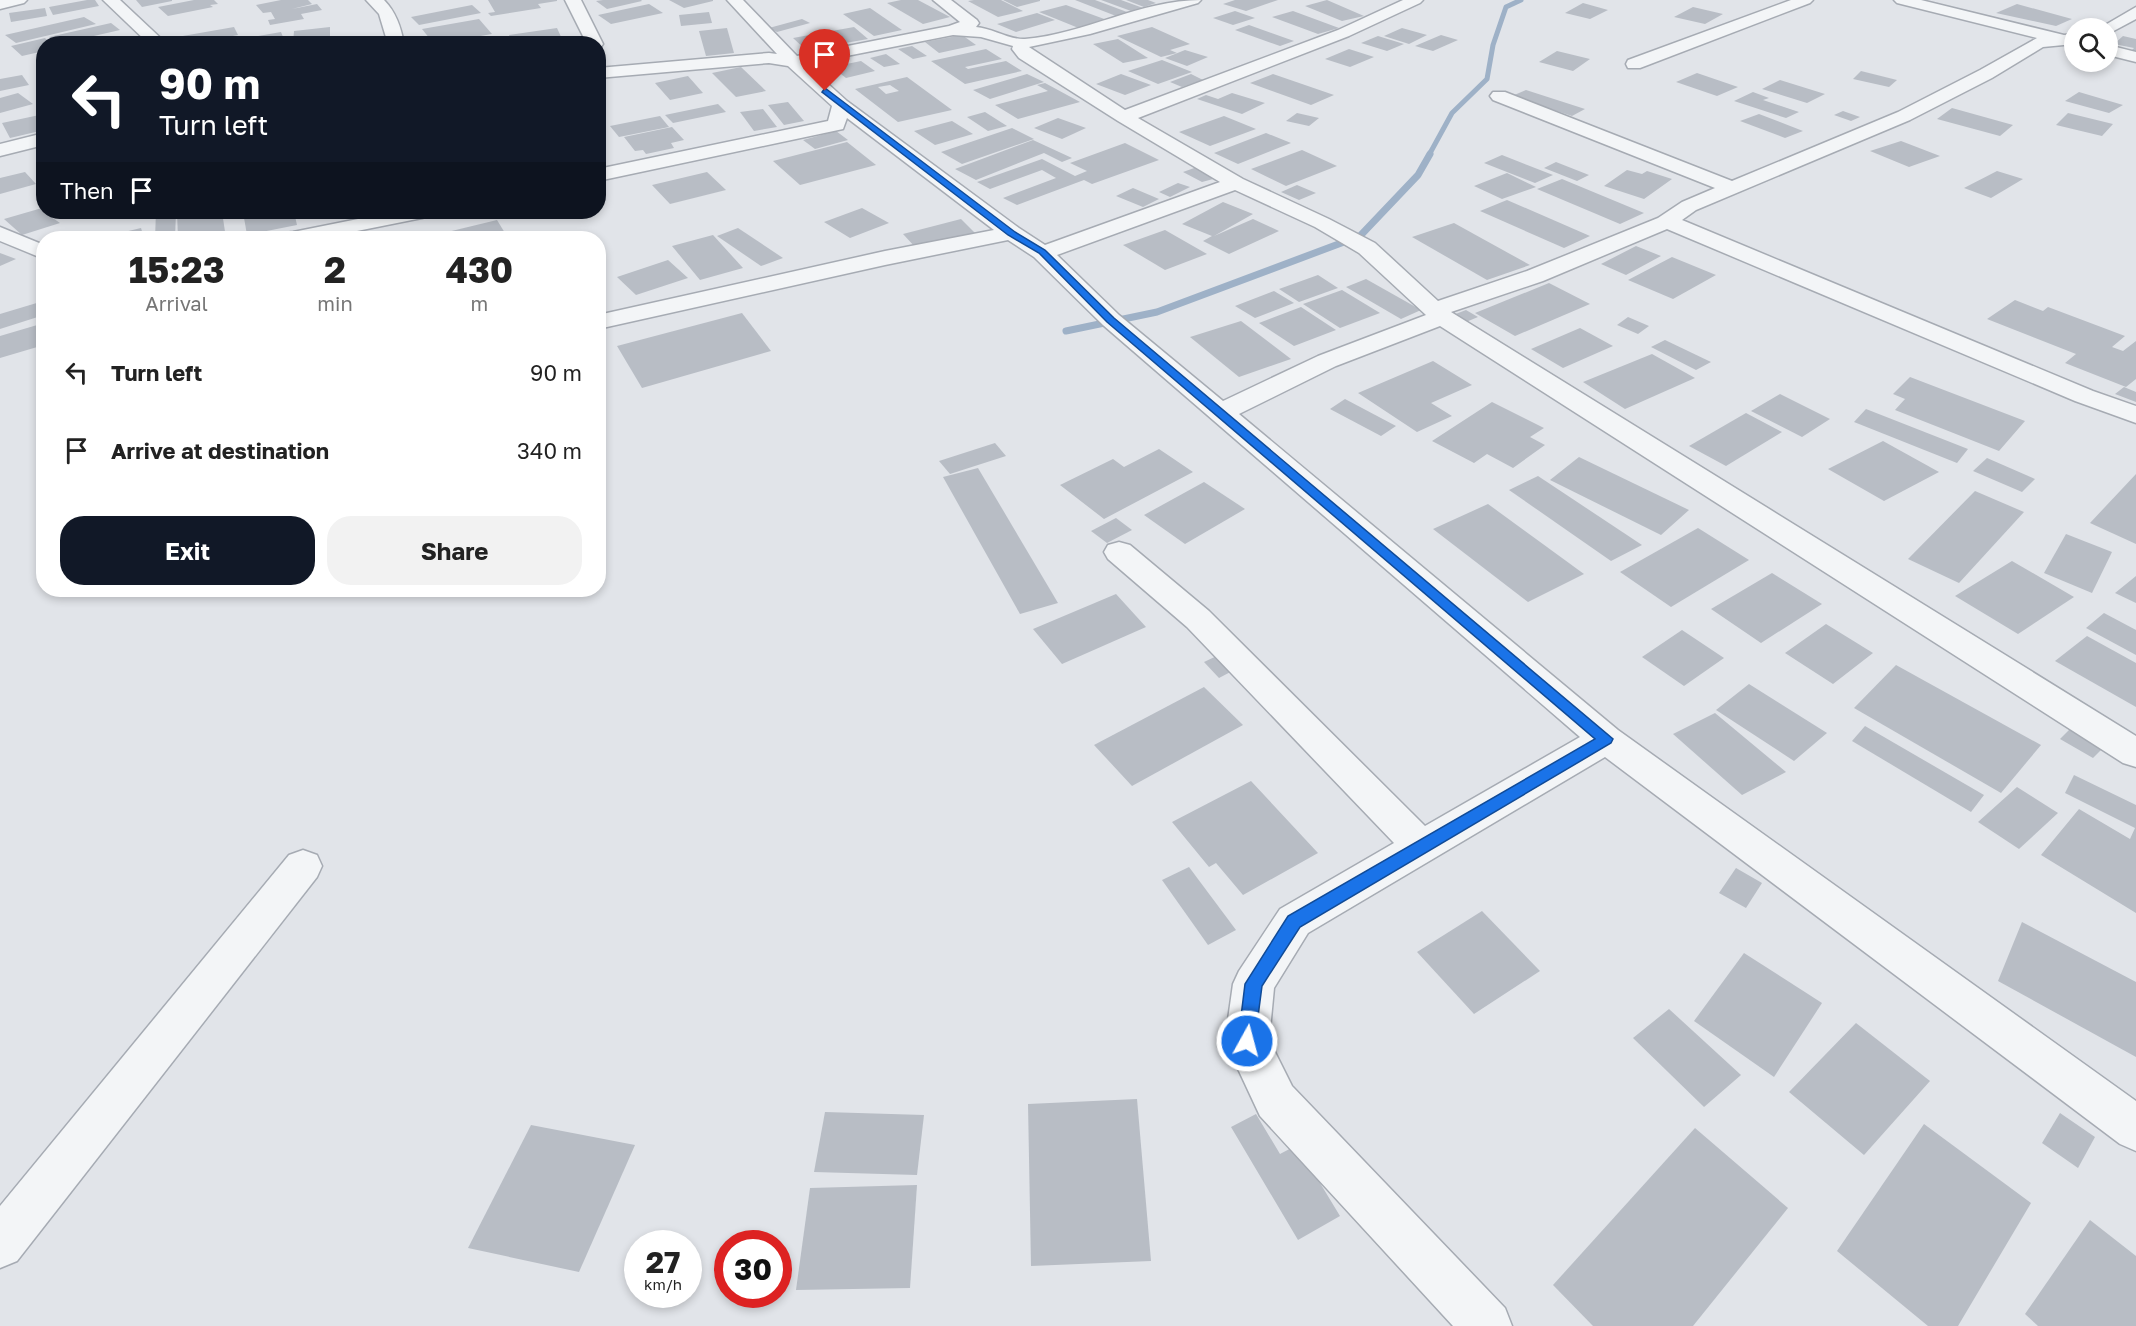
<!DOCTYPE html>
<html lang="en">
<head>
<meta charset="utf-8">
<style>
  body { margin:0; font-family:"Golos Text",sans-serif; background:#f2f2f2; color:#222; height:100vh; display:flex; flex-direction:column; font-size:22px; white-space:nowrap }
  * { box-sizing:border-box; margin:0 }
  p { font-size:20px; color:#767676 }
  .icon { flex:none; width:33px; height:33px; fill:none; stroke:currentColor; stroke-width:2; stroke-linecap:round; stroke-linejoin:round }
  .map { position:relative; flex:1; overflow:hidden }
  .side { position:absolute; left:36px; top:231px; width:570px; height:366px; display:flex; flex-direction:column; background:#fff; border-radius:24px; box-shadow:0 3px 9px #0003 }
  .side>* { flex:none }
  .top-card { position:absolute; left:36px; top:36px; width:570px; height:183px; border-radius:24px; box-shadow:0 3px 9px #0003; background:#111827; color:#fff; overflow:hidden }
  .fabs { position:absolute; left:2064px; top:18px; display:grid; gap:12px }
  .fabs a { display:grid; place-items:center; width:54px; height:54px; border-radius:50%; background:#fff; box-shadow:0 3px 9px #0003; font-size:30px }
  .speed { position:absolute; left:624px; top:1230px; display:flex; gap:12px; font-size:30px; font-weight:700; text-align:center }
  .speed>* { display:grid; place-content:center; width:78px; height:78px; border-radius:50%; background:#fff; box-shadow:0 3px 9px #0003; line-height:1 }
  .speed small { font-size:15px; font-weight:400 }
  .speed .limit { border:9px solid #d22; background:#fff; color:#111 }
  .pin { position:absolute; display:grid; place-items:center; width:51px; height:51px; color:#fff; margin:-62px -26px; border-radius:50% 50% 50% 0; rotate:-45deg; box-shadow:0 0 6px #0007 }
  .pin .icon { rotate:45deg }
  .me { position:absolute; width:66px; margin:-33px; rotate:7deg; stroke-linejoin:round; filter:drop-shadow(0 0 4px #0008) }
  .turn { display:flex; align-items:center; gap:21px; height:126px; padding:0 24px; font-size:27px }
  .turn .icon { width:78px; height:78px; stroke-width:2.5 }
  .turn b { display:block; font-size:42px; line-height:51px }
  .then { display:flex; align-items:center; height:57px; padding:0 24px; background:#0003; gap:12px; font-size:22px }
  .eta { display:flex; justify-content:space-evenly; align-items:center; height:102px; text-align:center }
  .eta b { font-size:36px; font-weight:700; line-height:42px }
  .action { display:flex; gap:12px; margin-top:auto; padding:12px 24px }
  .action a { flex:1; height:69px; border-radius:24px; background:#111827; color:#fff; font-size:24px; font-weight:700; line-height:69px; text-align:center }
  .action a+a { background:#f2f2f2; color:#222 }
  ul { padding:0; list-style:none }
  li { display:flex; align-items:center; gap:18px; height:78px; padding:0 24px }
  li div { flex:1 }
  li b { display:block; font-size:22px }
  li em { font-style:normal }
  .map>svg:first-child { display:block }
</style>
</head>
<body>
<div class="map">
<svg width="2136" height="1326" viewBox="0 0 2136 1326">
  <rect width="100%" height="100%" fill="#e1e4e9"/>
  <g fill="none" stroke-linecap="round" stroke-linejoin="round">
    <!-- stream-far1 -->
    <path stroke="#9eb1c7" stroke-width="5" d="M1429 155 1452 113 1487 79 1493 45 1506 7 1521 0"/>
    <!-- stream -->
    <path stroke="#9eb1c7" stroke-width="7" d="M1066 331 1157 312 1360 236 1418 175 1430 154"/>
  </g>
  <!-- building -->
  <g fill="#b8bdc5" fill-rule="evenodd">
    <path d="M87 0H95L99 6 53 15 49 7Z"/>
    <path d="M136 0H172V1L142 7Z"/>
    <path d="M194 0H214L218 4 210 5 213 7 168 16 158 7Z"/>
    <path d="M281 0H308L312 4 292 9 317 4 322 10 301 14 304 19 270 25 268 20 275 19 271 12 263 13 256 5Z"/>
    <path d="M488 0H557V1L538 4 541 8 491 16 488 13 495 12Z"/>
    <path d="M603 0H641L642 1 607 9 596 1Z"/>
    <path d="M669 0H713V1L684 8Z"/>
    <path d="M901 0H918L950 17 923 24 887 3Z"/>
    <path d="M974 0H1001L1023 11 998 17 968 1Z"/>
    <path d="M1003 0H1040V1L1017 7Z"/>
    <path d="M1075 0H1095L1127 12 1116 16Z"/>
    <path d="M1101 0H1121L1143 8 1131 11Z"/>
    <path d="M1126 0H1148L1156 3 1144 7Z"/>
    <path d="M1235 0H1278L1246 11 1223 4Z"/>
    <path d="M1327 0 1364 16 1342 21 1305 6Z"/>
    <path d="M1583 3 1608 10 1590 19 1565 13Z"/>
    <path d="M649 4 663 13 611 24 598 15Z"/>
    <path d="M2017 4 2072 19 2056 26 1996 13Z"/>
    <path d="M472 5 481 13 419 25 411 17Z"/>
    <path d="M1066 5 1107 20 1081 29 1039 12Z"/>
    <path d="M1693 7 1723 14 1705 24 1674 17Z"/>
    <path d="M45 8 47 16 11 22 9 13Z"/>
    <path d="M870 8 902 30 874 36 843 14Z"/>
    <path d="M1235 11 1255 18 1233 25 1213 18Z"/>
    <path d="M1293 11 1339 28 1318 34 1272 17Z"/>
    <path d="M709 12 712 23 681 26 679 15Z"/>
    <path d="M1037 13 1055 20 1016 32 997 24Z"/>
    <path d="M84 17 96 24 16 43 5 35Z"/>
    <path d="M479 19 492 34 434 44 422 29Z"/>
    <path d="M802 19 810 23 777 32 769 28Z"/>
    <path d="M111 23 120 30 59 44 49 37Z"/>
    <path d="M1249 25 1294 41 1280 46 1235 30Z"/>
    <path d="M234 27 238 35 192 44H180L177 37Z"/>
    <path d="M330 27V39L293 44 294 31Z"/>
    <path d="M854 27 868 39 806 50 793 38Z"/>
    <path d="M1152 27 1190 44 1170 50 1177 53 1161 57 1117 36Z"/>
    <path d="M557 28 562 39 513 44 509 35Z"/>
    <path d="M727 28 734 53 706 56 699 31Z"/>
    <path d="M1402 28 1427 35 1409 44 1384 36Z"/>
    <path d="M281 32 285 42 236 44 235 40Z"/>
    <path d="M962 35 976 45 939 53 925 42Z"/>
    <path d="M1441 35 1458 40 1433 51 1415 46Z"/>
    <path d="M1378 36 1404 44 1387 51 1361 43Z"/>
    <path d="M2123 36 2136 39V52L2131 51 2134 48 2114 44Z"/>
    <path d="M45 38 51 44H44V51L22 56 11 46Z"/>
    <path d="M1118 39 1148 58 1123 63 1093 44Z"/>
    <path d="M912 46 927 56 913 59 898 49Z"/>
    <path d="M986 49 1002 59 965 67 968 69 1006 61 1022 71 965 84 931 61Z"/>
    <path d="M1349 49 1374 57 1350 67 1325 59Z"/>
    <path d="M1185 50 1208 57 1187 66 1165 58Z"/>
    <path d="M1557 51 1590 59 1573 71 1539 62Z"/>
    <path d="M886 54 900 64 884 67 870 58Z"/>
    <path d="M1162 60 1192 72 1158 84 1128 71Z"/>
    <path d="M861 61 875 71 846 78 832 67Z"/>
    <path d="M741 67 766 91 736 97 712 73Z"/>
    <path d="M1861 71 1897 80 1889 87 1853 79Z"/>
    <path d="M1697 73 1738 87 1717 96 1676 82Z"/>
    <path d="M1027 74 1044 82 990 99 973 90Z"/>
    <path d="M1121 74 1151 85 1125 95 1096 84Z"/>
    <path d="M1191 74 1203 80 1182 87 1170 82Z"/>
    <path d="M1273 74 1334 95 1311 105 1250 83Z"/>
    <path d="M22 75 29 85 0 91V79Z"/>
    <path d="M688 76 703 93 670 100 655 83Z"/>
    <path d="M907 77 952 110 898 122 855 89ZM890 85 899 91 886 94 878 87Z"/>
    <path d="M1780 80 1825 94 1807 103 1762 89Z"/>
    <path d="M1045 83 1080 102 1018 119 995 105 1048 91 1037 85Z"/>
    <path d="M1526 90 1585 109 1572 116 1512 96Z"/>
    <path d="M1753 92 1769 98 1763 100 1799 112 1786 118 1734 101Z"/>
    <path d="M2079 92 2123 105 2109 113 2065 101Z"/>
    <path d="M18 93 33 104 0 113V98Z"/>
    <path d="M1232 93 1265 103 1242 114 1197 99 1206 95 1218 99Z"/>
    <path d="M788 102 804 121 784 125 768 105Z"/>
    <path d="M718 104 726 112 673 123 665 115Z"/>
    <path d="M1952 108 2013 125 2000 136 1937 119Z"/>
    <path d="M763 109 777 127 754 131 740 112Z"/>
    <path d="M1843 111 1860 117 1851 121 1834 115Z"/>
    <path d="M985 112 1007 126 988 131 967 117Z"/>
    <path d="M1297 113 1319 118 1309 126 1286 121Z"/>
    <path d="M2068 113 2113 124 2102 136 2056 125Z"/>
    <path d="M44 114V130L10 138 2 123Z"/>
    <path d="M1759 114 1803 131 1785 138 1740 121Z"/>
    <path d="M660 116 669 127 619 137 610 126Z"/>
    <path d="M1224 116 1256 129 1210 146 1179 132Z"/>
    <path d="M1058 118 1086 128 1062 139 1034 128Z"/>
    <path d="M952 121 973 134 935 145 914 131Z"/>
    <path d="M672 127 684 140 671 143 674 148 646 154 643 150 635 151 624 137Z"/>
    <path d="M1012 128 1034 139 962 164 941 152Z"/>
    <path d="M836 131 848 140 815 149 803 140Z"/>
    <path d="M1266 133 1291 143 1238 164 1214 153Z"/>
    <path d="M1033 140 1072 158 1062 162 1044 153 976 180 955 169Z"/>
    <path d="M1901 141 1940 156 1909 167 1870 151Z"/>
    <path d="M847 142 876 165 800 185 773 161Z"/>
    <path d="M1125 143 1159 160 1092 184 1084 180 1017 205 1003 198 1056 178 1042 170 990 189 977 182 1042 159 1075 176 1087 171 1070 163Z"/>
    <path d="M1302 150 1337 166 1286 186 1251 169Z"/>
    <path d="M1502 155 1553 175 1535 183 1484 163Z"/>
    <path d="M1556 162 1589 175 1577 181 1544 168Z"/>
    <path d="M1197 167 1217 178 1202 182 1183 172Z"/>
    <path d="M1627 170 1642 174 1647 171 1672 179 1644 199 1604 186Z"/>
    <path d="M1997 171 2023 179 1991 198 1964 188Z"/>
    <path d="M25 172 36 184 0 194V178Z"/>
    <path d="M707 172 726 190 670 204 652 185Z"/>
    <path d="M1507 173 1536 187 1502 199 1474 186Z"/>
    <path d="M1562 179 1644 213 1620 224 1537 189Z"/>
    <path d="M1178 183 1190 187 1170 197 1159 192Z"/>
    <path d="M1297 185 1316 193 1299 200 1281 192Z"/>
    <path d="M1133 188 1159 199 1143 207 1116 196Z"/>
    <path d="M1507 200 1590 236 1564 248 1480 211Z"/>
    <path d="M1223 202 1253 214 1214 236 1253 219 1279 231 1229 254 1203 241 1212 236 1182 224Z"/>
    <path d="M42 208 44 212 60 223 22 235 4 219Z"/>
    <path d="M862 208 889 223 850 238 824 222Z"/>
    <path d="M156 212H176L175 238H155Z"/>
    <path d="M177 212H222L226 238H178Z"/>
    <path d="M243 212H294L297 225 247 235Z"/>
    <path d="M961 219 975 233 916 248 903 234Z"/>
    <path d="M497 220 508 238H437L435 235Z"/>
    <path d="M1454 223 1530 265 1487 280 1412 237Z"/>
    <path d="M141 228 144 238H99Z"/>
    <path d="M738 228 783 258 761 266 717 236Z"/>
    <path d="M1165 230 1207 254 1165 270 1123 245Z"/>
    <path d="M713 235 743 268 700 280 672 246Z"/>
    <path d="M1636 246 1661 256 1626 275 1601 264Z"/>
    <path d="M0 253 16 259 0 266Z"/>
    <path d="M1672 257 1716 275 1673 299 1628 280Z"/>
    <path d="M668 260 688 278 636 295 617 277Z"/>
    <path d="M1318 275 1338 288 1299 302 1279 289Z"/>
    <path d="M1366 279 1421 310 1401 319 1346 287Z"/>
    <path d="M1549 283 1590 304 1515 336 1475 313Z"/>
    <path d="M1342 290 1380 313 1340 328 1303 304Z"/>
    <path d="M1274 291 1294 303 1255 318 1235 306Z"/>
    <path d="M2015 300 2043 311 2048 307 2125 336 2112 347 2123 351 2136 341V379L2126 387 2065 363 2076 354 1987 319Z"/>
    <path d="M40 302 44 307V315L0 329V314Z"/>
    <path d="M1301 307 1336 330 1294 346 1259 323Z"/>
    <path d="M1466 310 1478 317 1466 322 1453 315Z"/>
    <path d="M742 313 771 351 642 388 617 346Z"/>
    <path d="M1628 317 1649 326 1638 334 1617 325Z"/>
    <path d="M1241 321 1291 359 1239 377 1190 337Z"/>
    <path d="M44 323V345L0 358V336Z"/>
    <path d="M1580 328 1613 346 1563 368 1531 349Z"/>
    <path d="M1665 340 1711 362 1696 370 1651 347Z"/>
    <path d="M1652 354 1695 378 1625 409 1583 382Z"/>
    <path d="M1433 361 1472 385 1431 403 1452 416 1417 432 1358 393Z"/>
    <path d="M1910 377 2025 421 1999 451 1895 410 1905 399 1893 394Z"/>
    <path d="M2124 387 2136 392V402L2115 394Z"/>
    <path d="M1780 394 1830 419 1802 437 1751 411Z"/>
    <path d="M1345 399 1396 426 1381 436 1330 409Z"/>
    <path d="M1492 402 1544 428 1530 437 1545 445 1513 468 1487 454 1474 463 1432 441Z"/>
    <path d="M1866 409 1968 449 1957 463 1854 422Z"/>
    <path d="M1746 413 1782 432 1726 466 1689 446Z"/>
    <path d="M1883 441 1939 472 1884 501 1828 469Z"/>
    <path d="M995 443 1006 456 950 474 939 461Z"/>
    <path d="M1159 449 1193 472 1104 519 1060 485 1113 459 1124 467Z"/>
    <path d="M1579 457 1689 510 1661 535 1550 480Z"/>
    <path d="M1987 458 2035 479 2022 492 1973 471Z"/>
    <path d="M978 468 1058 603 1020 614 943 477Z"/>
    <path d="M2136 474V544L2090 523Z"/>
    <path d="M1538 476 1642 545 1611 561 1509 490Z"/>
    <path d="M1204 482 1245 509 1185 544 1144 515Z"/>
    <path d="M1975 491 2024 512 1959 583 1908 559Z"/>
    <path d="M1488 504 1584 574 1528 602 1433 529Z"/>
    <path d="M1116 518 1132 530 1107 543 1091 531Z"/>
    <path d="M1698 528 1749 560 1671 607 1620 572Z"/>
    <path d="M2066 534 2112 552 2092 593 2044 573Z"/>
    <path d="M2012 561 2074 597 2018 634 1955 596Z"/>
    <path d="M1772 573 1822 604 1761 643 1711 609Z"/>
    <path d="M2136 576V603L2115 593Z"/>
    <path d="M1116 594 1146 627 1062 664 1033 629Z"/>
    <path d="M2104 613 2136 630V655L2086 628Z"/>
    <path d="M1826 624 1873 653 1833 684 1785 653Z"/>
    <path d="M1682 630 1724 658 1684 686 1642 657Z"/>
    <path d="M2087 636 2136 663V707L2055 661Z"/>
    <path d="M1223 653 1238 668 1219 678 1204 662Z"/>
    <path d="M1896 665 2041 745 2001 793 1854 708Z"/>
    <path d="M1749 684 1827 733 1794 761 1716 710Z"/>
    <path d="M1204 687 1243 725 1132 786 1094 745Z"/>
    <path d="M1715 713 1786 772 1742 795 1673 734Z"/>
    <path d="M1865 726 1984 795 1971 812 1852 741Z"/>
    <path d="M2073 726 2106 745 2093 758 2060 739Z"/>
    <path d="M2074 775 2136 805V913L2041 855 2079 809 2130 839 2135 828 2065 793Z"/>
    <path d="M1251 781 1318 853 1243 895 1216 863 1209 867 1172 822Z"/>
    <path d="M2017 787 2058 813 2019 849 1978 822Z"/>
    <path d="M1189 867 1236 930 1208 945 1162 880Z"/>
    <path d="M1736 868 1762 883 1746 908 1719 893Z"/>
    <path d="M1482 911 1540 971 1474 1014 1417 952Z"/>
    <path d="M2022 922 2136 982V1057L1998 981Z"/>
    <path d="M1744 953 1822 1003 1774 1077 1694 1021Z"/>
    <path d="M1669 1009 1741 1075 1704 1107 1633 1038Z"/>
    <path d="M1856 1023 1930 1081 1864 1155 1789 1092Z"/>
    <path d="M1137 1099 1151 1261 1031 1266 1028 1104Z"/>
    <path d="M825 1112 924 1115 917 1175 814 1172Z"/>
    <path d="M2060 1113 2095 1137 2078 1168 2042 1143Z"/>
    <path d="M1256 1114 1280 1154 1297 1145 1340 1216 1298 1240 1231 1127Z"/>
    <path d="M1924 1124 2031 1203 1958 1326H1928L1837 1251Z"/>
    <path d="M531 1125 635 1145 579 1272 468 1248Z"/>
    <path d="M1695 1128 1788 1208 1693 1326H1593L1553 1285Z"/>
    <path d="M917 1185 910 1288 796 1290 810 1188Z"/>
    <path d="M2090 1220 2136 1256V1326H2038L2025 1314Z"/>
  </g>
  <g fill="none" stroke-linecap="round" stroke-linejoin="round">
    <defs>
      <g id="minor">
        <path d="M0 0H27L24 3 0 9Z"/>
        <path d="M103 0H120L167 44H149Z"/>
        <path d="M366 0H384C396 12 401 27 404 44H388L379 14Z"/>
        <path d="M565 0H581L603 44 601 47 598 48V44H587Z"/>
        <path d="M727 0H743L797 56 949 26 960 22 933 0H951L977 20 979 23 976 27C992 28 1009 40 1025 39 1085 34 1140 0 1201 0L1198 3 1090 34 1029 47 1125 110 1338 30 1403 0H1423L1420 3 1349 36 1138 118 1243 179 1329 219 1375 243 1438 301 1527 271 1658 218 1682 202 1715 188 1493 100 1490 96 1493 92H1505L1732 181 1898 112 1980 70 2037 38 1897 3 1894 0H1921L2064 35 2074 34V44L2043 47 1992 78 1910 120 1696 210 1682 220 2093 391 2136 406V423L2075 401 1667 229 1543 281 1451 312 2136 736V767L2123 763 1440 326 1336 366 1239 414 1618 730 2136 1101V1151L2120 1144 1605 757 1308 933 1274 988 1269 1040 1292 1086 1505 1308 1512 1326H1453L1260 1116 1225 1041 1233 984 1239 971 1280 909 1394 843 1187 627 1108 559 1104 552 1108 545 1119 542 1130 545 1209 611 1425 826 1580 737 1103 325 1034 257 1008 240 885 265 598 329V315L885 251 994 230 847 118 843 129 598 181V169L828 121 832 106 788 66 769 63 598 78V68L769 53 777 54ZM953 35 981 37 1013 46 1012 49 1019 58 1118 121 1220 182 1045 245 1019 228 847 101 806 64ZM1235 190 1315 227 1359 253 1426 315 1318 356 1223 401 1119 315 1057 255Z"/>
        <path d="M1791 0H1813L1810 3 1640 68H1628L1626 64 1628 60Z"/>
        <path d="M2136 7V19L2108 34V28H2100Z"/>
        <path d="M2108 45 2136 52V62L2108 55Z"/>
        <path d="M44 133V145L0 156V144Z"/>
        <path d="M393 212H432L429 216 422 218 322 238H282L285 233 293 232Z"/>
        <path d="M0 227 44 245V259L0 241Z"/>
        <path d="M303 850 317 855 322 866 317 877 17 1261 0 1268V1206L289 855Z"/>
      </g>
    </defs>
    <!-- minor casing -->
    <use href="#minor" stroke="#a6abb3" stroke-width="3"/>
    <!-- minor -->
    <use href="#minor" fill="#f3f5f7" fill-rule="evenodd"/>
  </g>
  <!-- route -->
  <path fill="#1a73e8" stroke="#114b97" stroke-width="1.5" d="M825 88 1015 232 1045 250 1114 318 1613 739 1611 743 1300 927 1262 986 1254 1047 1247 1049 1241 1047 1238 1041 1245 984 1288 916 1595 739 1107 322 1039 253 1008 235 822 92Z"/>
</svg>
<div class="fabs">
<a><svg class="icon" aria-label="search" viewBox="0 0 24 24"><circle cx="10" cy="10" r="6"/><path d="M15 15l6 6"/></svg></a>
</div>
<div class="speed"><div>27<small>km/h</small></div><div class="limit">30</div></div>
<div class="pin" style="left:825px;top:91px;background:#d93025"><svg class="icon" aria-label="arrive" viewBox="0 0 24 24"><path d="M6 21V4h12l-3 4 3 4H6"/></svg></div>
<svg class="me" style="left:1247px;top:1041px" viewBox="-20 -20 40 40"><circle r="17" fill="#1a73e8" stroke="#fff" stroke-width="3"/><path d="M0-11L8 9 0 5-8 9z" fill="#fff"/></svg>
<div class="top-card">
<div class="turn"><svg class="icon" aria-label="left" viewBox="0 0 24 24"><path d="M17 20v-9H6M10 6l-5 5 5 5"/></svg><div><b>90 m</b>Turn left</div></div>
<div class="then">Then<svg class="icon" aria-label="arrive" viewBox="0 0 24 24"><path d="M6 21V4h12l-3 4 3 4H6"/></svg></div>
</div>
<section class="side">
<div class="eta">
<div><b>15:23</b><p>Arrival</p></div>
<div><b>2</b><p>min</p></div>
<div><b>430</b><p>m</p></div>
</div>
<ul>
<li><svg class="icon" aria-label="left" viewBox="0 0 24 24"><path d="M17 20v-9H6M10 6l-5 5 5 5"/></svg><div><b>Turn left</b></div><em>90 m</em></li>
<li><svg class="icon" aria-label="arrive" viewBox="0 0 24 24"><path d="M6 21V4h12l-3 4 3 4H6"/></svg><div><b>Arrive at destination</b></div><em>340 m</em></li>
</ul>
<div class="action"><a>Exit</a><a>Share</a></div>
</section>
</div>
</body>
</html>
